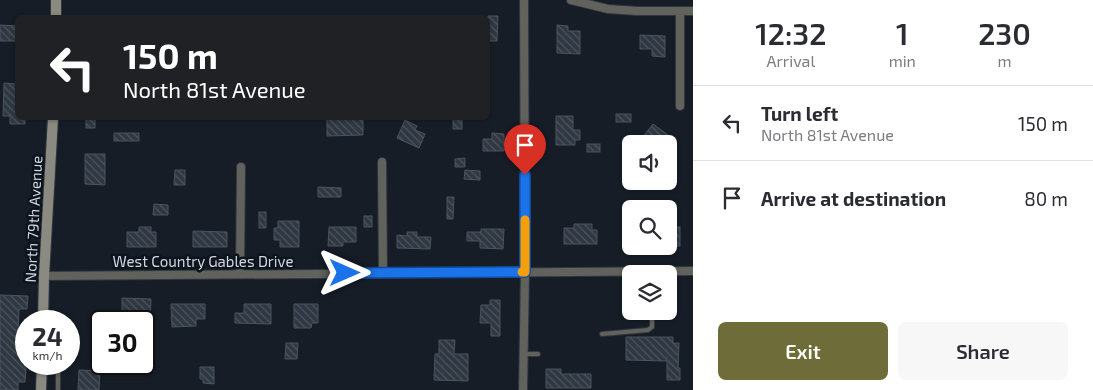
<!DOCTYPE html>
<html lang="en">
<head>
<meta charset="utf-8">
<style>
  body { margin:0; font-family:"Exo 2",sans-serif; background:#f7f7f7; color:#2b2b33; height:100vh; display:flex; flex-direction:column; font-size:19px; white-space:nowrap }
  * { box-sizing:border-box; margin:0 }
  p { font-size:16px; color:#7c7c81 }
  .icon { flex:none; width:28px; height:28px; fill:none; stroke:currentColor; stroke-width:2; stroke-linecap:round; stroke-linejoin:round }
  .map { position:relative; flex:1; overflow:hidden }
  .drawer { display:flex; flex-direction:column; background:#fff; width:400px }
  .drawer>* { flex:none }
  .top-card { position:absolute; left:15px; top:15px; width:475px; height:105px; border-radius:8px; box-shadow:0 1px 4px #0004; background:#202124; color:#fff; overflow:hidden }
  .tools { position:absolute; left:622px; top:135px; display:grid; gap:10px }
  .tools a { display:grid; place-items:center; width:55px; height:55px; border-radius:8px; background:#fff; box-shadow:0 1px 4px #0004; font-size:25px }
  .speed { position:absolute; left:15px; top:310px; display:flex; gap:10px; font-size:25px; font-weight:700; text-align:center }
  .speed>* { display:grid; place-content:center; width:65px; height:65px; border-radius:50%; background:#fff; box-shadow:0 1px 4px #0004; line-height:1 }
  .speed small { font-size:12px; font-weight:400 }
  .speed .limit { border:2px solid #111; border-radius:8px; background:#fff; color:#111 }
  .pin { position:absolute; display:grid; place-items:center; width:42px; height:42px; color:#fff; margin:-51px -21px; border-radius:50% 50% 50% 0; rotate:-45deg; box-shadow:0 0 5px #0007 }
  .pin .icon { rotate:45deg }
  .me { position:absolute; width:55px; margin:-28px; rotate:90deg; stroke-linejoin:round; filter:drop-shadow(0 0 4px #0008) }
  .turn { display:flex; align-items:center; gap:18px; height:105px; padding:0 25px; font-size:22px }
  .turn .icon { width:65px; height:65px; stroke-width:2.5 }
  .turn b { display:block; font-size:35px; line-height:42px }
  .eta { display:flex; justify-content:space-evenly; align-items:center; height:85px; text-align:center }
  .eta b { font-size:30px; font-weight:600; line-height:35px }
  .cta { display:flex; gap:10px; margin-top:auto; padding:10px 25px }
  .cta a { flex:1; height:58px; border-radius:8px; background:#6e6d39; color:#fff; font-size:20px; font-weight:600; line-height:58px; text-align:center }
  .cta a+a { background:#f7f7f7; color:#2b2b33 }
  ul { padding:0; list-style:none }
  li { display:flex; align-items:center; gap:15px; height:75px; padding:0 25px; border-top:1px solid #e1e1e2 }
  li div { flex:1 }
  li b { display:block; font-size:19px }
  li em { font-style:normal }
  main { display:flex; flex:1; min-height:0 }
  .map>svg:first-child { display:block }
</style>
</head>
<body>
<main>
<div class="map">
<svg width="693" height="390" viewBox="0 0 693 390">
  <defs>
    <pattern id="building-back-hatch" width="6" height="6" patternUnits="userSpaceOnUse" patternTransform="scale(1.25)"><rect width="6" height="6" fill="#2f3842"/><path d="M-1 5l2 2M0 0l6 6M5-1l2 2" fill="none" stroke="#4c545d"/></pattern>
  </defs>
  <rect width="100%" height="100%" fill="#161d27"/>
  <!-- building -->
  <g fill="url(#building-back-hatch)" stroke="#4a535e">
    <path d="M488 16H498L497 41H488Z"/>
    <path d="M0 25 18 26V41H0Z"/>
    <path d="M557 25 568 26V31H580V54L557 53Z"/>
    <path d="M640 35 665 36V57L652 56V49H640Z"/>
    <path d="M4 83 18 84V118H25V124H10V116H3Z"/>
    <rect x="616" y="114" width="15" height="8"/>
    <path d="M556 116H573V130H580V140H575V145H556Z"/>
    <rect x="86" y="118" width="9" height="10"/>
    <path d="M327 118H357V119H363V135L327 136Z"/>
    <rect x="453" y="118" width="9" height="11"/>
    <path d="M405 120 417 126 415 130 425 134 419 148 397 138Z"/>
    <path d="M653 124 668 135 661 144H650L642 138Z"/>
    <rect x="114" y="133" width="25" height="8"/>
    <path d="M492 133 504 134V151H483V139H492Z"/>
    <rect x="587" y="144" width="13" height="8"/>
    <path d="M85 154H105V185L85 184Z"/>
    <path d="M465 158V167H455V159Z"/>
    <path d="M175 170H185V185H174Z"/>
    <path d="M465 170 480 171V180L464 179Z"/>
    <path d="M318 187 341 188V197H318Z"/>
    <path d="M447 197H454L453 219H447Z"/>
    <path d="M154 204 168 205V215H153Z"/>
    <rect x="259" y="212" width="7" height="16"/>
    <rect x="364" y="216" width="8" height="11"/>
    <path d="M278 221H299V247H280V240H274V228H278Z"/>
    <path d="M574 224H592V230H597V244H564V228H574Z"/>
    <path d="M139 227H151V232H156V247H127V232H139Z"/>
    <path d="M329 227H356V242H343V246H328Z"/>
    <rect x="669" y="227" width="11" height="19"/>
    <path d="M481 229H504L503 249 480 248V241H467V232H481Z"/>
    <path d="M193 231 227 232V247H193Z"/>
    <path d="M407 232H417V237H431L430 249 397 248V235L407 236Z"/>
    <path d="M0 295 28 296 27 309H19L18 332H20L19 349H25L26 369 25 382H18V390H0Z"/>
    <path d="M122 298 151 299 150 322 131 321 132 314H122Z"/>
    <path d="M490 300H500V336H491V323H480L481 305H490Z"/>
    <path d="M171 304H205V319H196V326L172 327Z"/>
    <path d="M244 304H271V324L235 323V313H244Z"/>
    <path d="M294 304H318V323H312L311 328H294Z"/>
    <path d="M626 337H673V343H679L678 368H680V380H667V361L626 360Z"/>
    <path d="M439 340H455L454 354H468V381L434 380 435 354H439Z"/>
    <path d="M286 343H298L297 359H285Z"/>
    <path d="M200 367H214V384L203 383V379H200Z"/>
    <path d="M546 369H561V374H591V388H546Z"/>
    <path d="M79 370 100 371 99 390H78Z"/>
  </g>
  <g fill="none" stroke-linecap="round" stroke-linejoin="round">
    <defs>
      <g id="lane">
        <path d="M602 334 648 330 652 327V311"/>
        <path d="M524 354H538"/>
        <path d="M58 390V364"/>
      </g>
      <g id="street">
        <path d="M571 0 608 9 637 11H693"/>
        <path d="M680 106V11"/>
        <path d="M382 162 383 273"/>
        <path d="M240 274 241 167"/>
        <path d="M44 276 693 271"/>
        <path d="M523 390 525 272 524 0"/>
      </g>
      <g id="secondary">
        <path d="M56 18V0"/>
        <path d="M43 321 44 276 53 118"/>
        <path d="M41 390 42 364"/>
      </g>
    </defs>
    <!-- lane casing -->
    <use href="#lane" stroke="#303740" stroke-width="6"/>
    <!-- street casing -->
    <use href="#street" stroke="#303740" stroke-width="10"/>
    <!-- secondary casing -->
    <use href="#secondary" stroke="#303740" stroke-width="12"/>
    <!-- lane -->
    <use href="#lane" stroke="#62625c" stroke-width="4"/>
    <!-- street -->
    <use href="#street" stroke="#62625c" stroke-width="8"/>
    <!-- secondary -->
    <use href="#secondary" stroke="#8a8a80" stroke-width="10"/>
  </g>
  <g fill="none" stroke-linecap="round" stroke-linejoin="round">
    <defs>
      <path id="route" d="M345 273 525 272V175"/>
    </defs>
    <!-- route casing -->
    <use href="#route" stroke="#114b97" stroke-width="12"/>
    <!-- route -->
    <use href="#route" stroke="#1a73e8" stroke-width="9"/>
    <!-- slow -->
    <path stroke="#f59e0b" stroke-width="9" d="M522 272H525V220"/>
  </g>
  <g text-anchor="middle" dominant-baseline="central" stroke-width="5" stroke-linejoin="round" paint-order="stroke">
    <!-- street labels -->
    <g font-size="15" fill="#d1d7dd" stroke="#0d141e">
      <text transform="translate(33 219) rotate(-87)">North 79th Avenue</text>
      <text x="203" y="261">West Country Gables Drive</text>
    </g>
  </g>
</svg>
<div class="tools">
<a><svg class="icon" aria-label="sound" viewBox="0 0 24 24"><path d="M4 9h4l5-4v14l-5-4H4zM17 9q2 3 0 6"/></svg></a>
<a><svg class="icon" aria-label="search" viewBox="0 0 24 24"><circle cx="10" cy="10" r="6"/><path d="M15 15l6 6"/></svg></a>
<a><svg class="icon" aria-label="layers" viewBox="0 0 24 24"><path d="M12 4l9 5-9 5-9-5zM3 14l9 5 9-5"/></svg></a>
</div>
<div class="speed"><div>24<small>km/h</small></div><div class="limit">30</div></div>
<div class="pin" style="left:525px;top:175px;background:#d93025"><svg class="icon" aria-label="arrive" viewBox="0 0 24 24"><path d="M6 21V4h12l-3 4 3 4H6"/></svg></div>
<svg class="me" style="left:345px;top:273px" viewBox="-20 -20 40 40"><path d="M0-17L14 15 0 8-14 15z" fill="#1a73e8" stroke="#fff" stroke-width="4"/></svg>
<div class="top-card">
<div class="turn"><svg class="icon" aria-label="left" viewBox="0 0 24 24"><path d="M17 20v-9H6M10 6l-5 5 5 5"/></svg><div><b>150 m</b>North 81st Avenue</div></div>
</div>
</div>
<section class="drawer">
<div class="eta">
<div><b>12:32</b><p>Arrival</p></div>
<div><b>1</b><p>min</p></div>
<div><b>230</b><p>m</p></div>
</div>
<ul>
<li><svg class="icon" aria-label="left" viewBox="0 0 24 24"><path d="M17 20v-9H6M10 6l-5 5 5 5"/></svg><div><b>Turn left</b><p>North 81st Avenue</p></div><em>150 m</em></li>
<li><svg class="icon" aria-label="arrive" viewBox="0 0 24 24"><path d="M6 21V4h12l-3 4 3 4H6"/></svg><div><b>Arrive at destination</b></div><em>80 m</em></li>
</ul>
<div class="cta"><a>Exit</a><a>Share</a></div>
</section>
</main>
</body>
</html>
